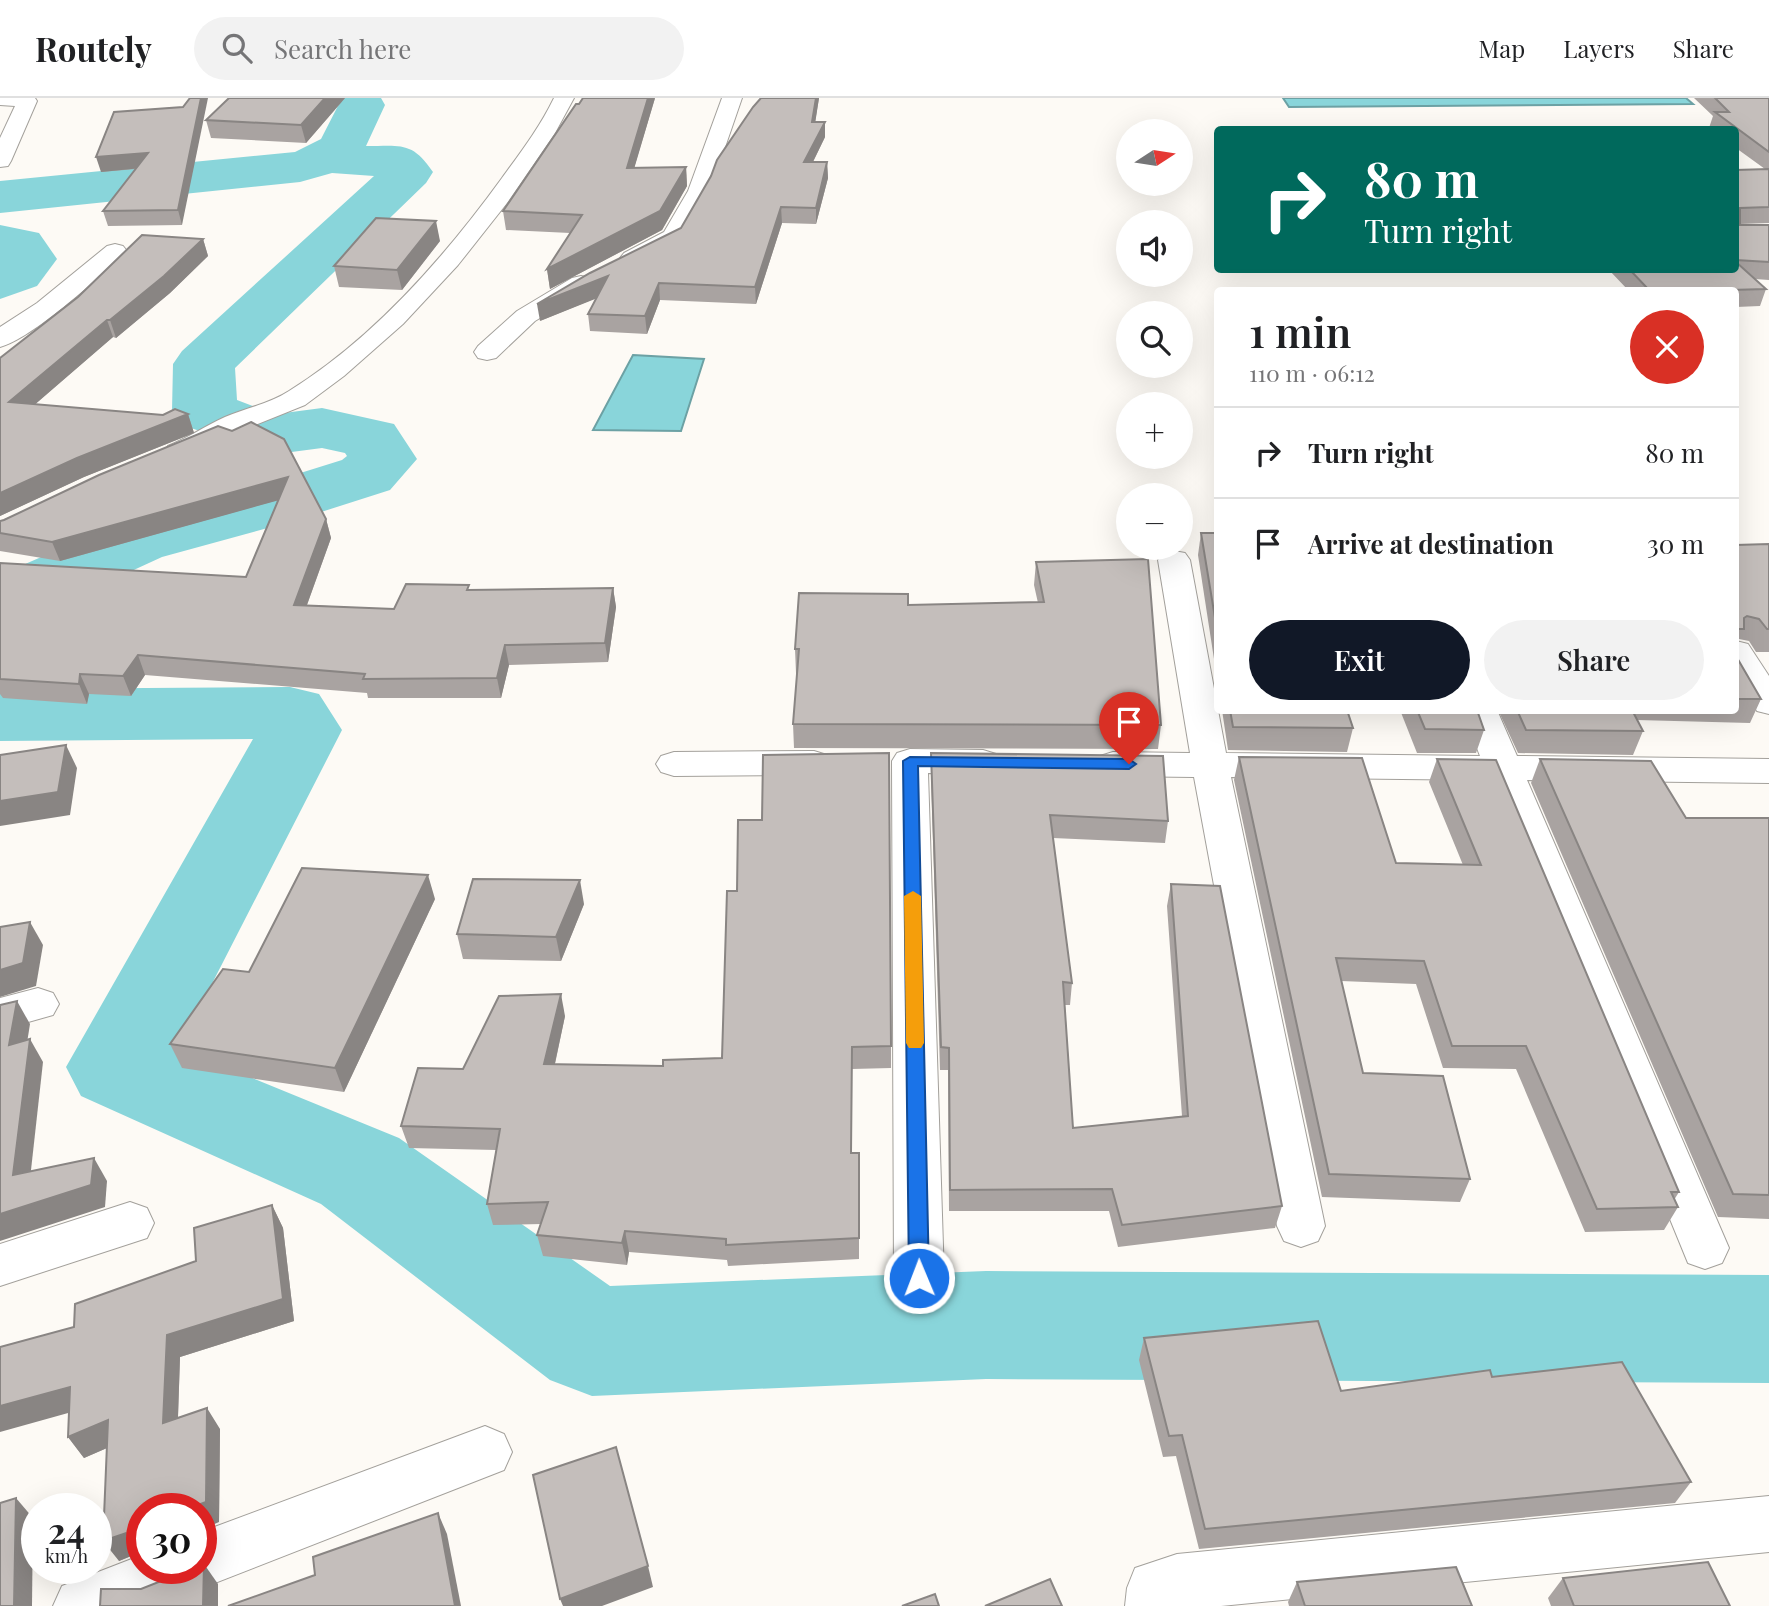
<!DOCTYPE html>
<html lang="en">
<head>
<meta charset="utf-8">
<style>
  body { margin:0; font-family:"Playfair Display",serif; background:#f2f2f2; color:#202124; height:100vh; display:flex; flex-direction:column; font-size:26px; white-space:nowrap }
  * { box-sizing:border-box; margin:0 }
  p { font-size:23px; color:#757577 }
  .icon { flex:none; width:38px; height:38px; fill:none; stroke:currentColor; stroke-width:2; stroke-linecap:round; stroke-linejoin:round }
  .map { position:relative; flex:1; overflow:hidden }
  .panel { position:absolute; left:1214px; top:189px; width:525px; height:427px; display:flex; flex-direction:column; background:#fff; border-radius:7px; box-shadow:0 7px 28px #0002 }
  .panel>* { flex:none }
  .hud { position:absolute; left:1214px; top:28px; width:525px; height:147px; border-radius:7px; box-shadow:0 7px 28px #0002; background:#00695c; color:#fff; overflow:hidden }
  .needle { width:46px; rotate:78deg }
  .controls { position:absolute; left:1116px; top:21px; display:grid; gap:14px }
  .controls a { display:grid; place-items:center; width:77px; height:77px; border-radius:50%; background:#fff; box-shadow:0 7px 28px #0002; font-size:35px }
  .speed { position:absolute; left:21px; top:1395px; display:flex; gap:14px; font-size:35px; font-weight:700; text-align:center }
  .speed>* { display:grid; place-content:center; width:91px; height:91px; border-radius:50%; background:#fff; box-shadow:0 7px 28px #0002; line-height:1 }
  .speed small { font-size:18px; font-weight:400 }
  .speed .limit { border:10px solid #d22; background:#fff; color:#111 }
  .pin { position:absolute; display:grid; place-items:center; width:60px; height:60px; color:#fff; margin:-72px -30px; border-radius:50% 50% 50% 0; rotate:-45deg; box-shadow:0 0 7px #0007 }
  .pin .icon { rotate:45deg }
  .me { position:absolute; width:77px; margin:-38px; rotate:359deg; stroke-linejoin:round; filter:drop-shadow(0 0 5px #0008) }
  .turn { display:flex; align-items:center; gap:24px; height:147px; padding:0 35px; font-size:32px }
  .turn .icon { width:91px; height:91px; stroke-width:2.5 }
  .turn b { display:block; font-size:49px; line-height:60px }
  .round { display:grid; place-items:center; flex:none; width:74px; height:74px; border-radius:37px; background:#f2f2f2 }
  .head { display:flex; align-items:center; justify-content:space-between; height:119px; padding:0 35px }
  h1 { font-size:42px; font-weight:600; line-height:52px }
  .action { display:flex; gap:14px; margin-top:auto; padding:14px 35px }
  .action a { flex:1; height:80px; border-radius:42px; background:#111827; color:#fff; font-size:28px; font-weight:600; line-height:80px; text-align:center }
  .action a+a { background:#f2f2f2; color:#202124 }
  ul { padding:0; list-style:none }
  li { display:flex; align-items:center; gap:21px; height:91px; padding:0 35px; border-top:2px solid #e0e0e0 }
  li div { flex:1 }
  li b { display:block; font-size:26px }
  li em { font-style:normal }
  header { display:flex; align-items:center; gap:42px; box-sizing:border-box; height:98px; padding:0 35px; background:#fff; border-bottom:2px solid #e0e0e0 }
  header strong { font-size:33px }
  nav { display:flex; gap:38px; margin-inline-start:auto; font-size:24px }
  .search { width:490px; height:63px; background:#f2f2f2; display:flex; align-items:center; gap:18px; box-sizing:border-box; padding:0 24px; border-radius:38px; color:#757577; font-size:26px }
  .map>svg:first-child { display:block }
</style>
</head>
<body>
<header>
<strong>Routely</strong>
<div class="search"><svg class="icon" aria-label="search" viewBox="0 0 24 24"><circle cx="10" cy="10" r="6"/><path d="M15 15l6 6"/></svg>Search here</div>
<nav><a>Map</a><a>Layers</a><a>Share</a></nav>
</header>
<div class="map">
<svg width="1769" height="1508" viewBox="0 0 1769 1508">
  <rect width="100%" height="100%" fill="#fdfaf5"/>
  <!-- water -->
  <g fill="#89d5da" stroke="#6ca1a4" stroke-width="2">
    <path d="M1283 0H1686L1693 6 1289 9Z"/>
    <path d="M633 257 704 261 681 333 593 332Z"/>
  </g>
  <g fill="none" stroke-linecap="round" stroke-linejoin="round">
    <!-- river -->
    <g fill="#89d5da" fill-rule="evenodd">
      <path d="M342 0H381L385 7 366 48C401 48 412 43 433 74L426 85 235 270 237 302 266 313 284 315 322 310 394 326 417 361 390 392 293 423 162 459 27 521 0 528V477L110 429 243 393 342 362 347 358 345 355 322 350 284 355 256 352 182 327 172 313 173 266 182 253 374 78 332 75 300 84 0 115V83L295 54 321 41Z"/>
      <path d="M0 127 39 135 57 161 37 188 0 201Z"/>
      <path d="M290 589 319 596 342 632 179 950 399 1040 610 1188 986 1173 1769 1177V1285L986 1281 592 1298 550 1282 321 1106 81 998 66 969 253 641 0 643V591Z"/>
    </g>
    <defs>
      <g id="street">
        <path d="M0 0H35L37 3 11 63 8 68 0 69V40L15 8 0 7Z"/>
        <path d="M554 0H574L555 35 507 105 458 167 403 226 344 278 305 307 245 331 188 360 178 363 168 360 164 354 168 348C188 340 205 328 225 319 246 310 269 306 289 293 373 241 444 160 502 80 521 54 540 29 554 0Z"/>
        <path d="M722 0H742L710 93 685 139 681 144 640 165H624L620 160 624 155 664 134 688 93Z"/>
        <path d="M115 146 123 148 127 153 123 158C95 182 33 240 0 249V229L37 205 107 148Z"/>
        <path d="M581 178 590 180 593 185 590 190 535 223 496 260 487 262 478 260 474 254 478 248 517 213 572 180Z"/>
        <path d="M1174 453 1185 455 1190 462 1226 655 1480 658 1462 612H1497L1517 658 1769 661V685L1527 682 1729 1150 1722 1165 1705 1171 1688 1165 1490 682 1231 679 1325 1128 1318 1143 1301 1149 1284 1143 1277 1128 1194 679 1113 678 1100 674 1095 666 1100 658 1113 654 1190 655 1158 462 1163 455Z"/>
        <path d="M1736 543 1748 546 1769 578V616L1757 613 1736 580Z"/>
        <path d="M910 651 983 652 996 656 1001 664 996 672 983 676 928 675 944 1180 936 1195 919 1202 902 1195 894 1180 892 663 897 655Z"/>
        <path d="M814 653 827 657 832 665 827 673 814 677 674 678 661 674 656 666 661 658 674 654Z"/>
        <path d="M38 890 53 895 59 906 53 917 0 932V900Z"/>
        <path d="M130 1104 147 1110 154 1125 147 1140 0 1188V1146Z"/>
        <path d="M485 1328 504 1336 512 1354 504 1372 156 1508H53L62 1488 142 1457V1470H201V1434Z"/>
        <path d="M1769 1398V1454L1221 1508H1125L1127 1490 1135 1470 1177 1456Z"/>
      </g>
    </defs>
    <!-- street casing -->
    <use href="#street" stroke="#a3a09b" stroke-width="2"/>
    <!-- street -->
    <use href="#street" fill="#fff" fill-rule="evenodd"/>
  </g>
  <!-- wall -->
  <g fill="#a9a3a1">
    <path d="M229 0H345L306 45 211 40 206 22Z"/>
    <path d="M655 0 634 70 686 69 687 88 662 132 550 191 547 171 570 135 506 132 503 113Z"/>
    <path d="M761 0H819L815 24H825V39L813 64H827L828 80 816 126 782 125 756 206 660 202 647 236 590 233 588 216 596 200 540 223 681 130Z"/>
    <path d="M1694 0H1769V125L1740 126V127H1769V182L1755 181 1766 191 1760 208 1736 209V192H1628L1609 172H1736V72L1765 71 1736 50V32H1712L1709 30 1713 18Z"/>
    <path d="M183 9 182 127 108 128 103 113 136 71 101 74Z"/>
    <path d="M203 141 208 158 170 195 116 240 113 239 35 306 163 317 188 316 194 335 84 379 0 418V260Z"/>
    <path d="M440 143 402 192 339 189 334 168Z"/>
    <path d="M218 328 326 421 331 440 307 507 394 511 470 492 613 490 616 509 608 564 509 567 501 600H368L367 595 145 577 131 598 89 596 87 606 3 600 0 596V465L246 479 278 402 60 463 0 453V423Z"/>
    <path d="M1201 435H1218V587L1198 457Z"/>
    <path d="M1769 446V554H1756L1749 543 1739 541 1736 548V447Z"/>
    <path d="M1036 464 1161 627 1158 651 794 650 793 626 797 575H796L795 551 908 507 1038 505 1034 487Z"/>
    <path d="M1736 558 1761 601 1750 625 1637 622 1643 633 1633 657 1518 655 1498 612H1736Z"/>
    <path d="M1222 612H1347L1353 630 1347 654 1228 652Z"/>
    <path d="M1400 612H1477L1484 632 1476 655H1417Z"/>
    <path d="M931 655 1168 723 1165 745 1053 740 1072 885 1070 907H1065L1073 1030 1182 1018 1167 808 1171 786 1282 1108 1275 1130 1118 1149 1109 1113H949L948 972H940L931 678Z"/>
    <path d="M1239 659 1396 765 1463 767 1429 684 1437 661 1679 1094 1674 1102 1678 1109 1664 1132 1585 1134 1516 971 1443 970 1416 886 1341 883 1363 975 1470 1081 1460 1104 1322 1099 1234 682Z"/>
    <path d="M1540 661 1686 720H1769V1121L1718 1119 1531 685Z"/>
    <path d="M727 793 891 948V970L852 971V1055H859V1161L728 1168 727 1162 629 1154 627 1167 543 1158 537 1137 541 1126 493 1127 487 1106 496 1052 409 1050 401 1028 463 971 565 918 555 966 663 968 722 960Z"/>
    <path d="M435 801 344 994 182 970 170 946 249 874Z"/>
    <path d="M584 806 561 863 463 861 457 836Z"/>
    <path d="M272 1107 283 1130 294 1223 180 1259 178 1320 220 1331 219 1424 142 1410V1464L136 1456 119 1463 107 1350 84 1360 68 1339 74 1229 196 1163Z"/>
    <path d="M1144 1240 1341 1293 1492 1279 1691 1384 1675 1405 1199 1451 1176 1358 1163 1359 1139 1262Z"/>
    <path d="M1563 1480 1730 1508H1551L1548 1500Z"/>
    <path d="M1297 1484 1472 1508H1289L1288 1504Z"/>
  </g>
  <!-- shaded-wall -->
  <g fill="#898583">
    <path d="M201 0H208L182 127 178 112Z"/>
    <path d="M325 0H345L306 45 301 27Z"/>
    <path d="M648 0H655L629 88 627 70Z"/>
    <path d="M816 0H819L813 39 812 24Z"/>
    <path d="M825 24V39L805 80 804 64Z"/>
    <path d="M148 55 152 69 101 74 96 59Z"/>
    <path d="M827 64 828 80 816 126V110Z"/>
    <path d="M686 69 687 88 662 132 550 191 547 171Z"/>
    <path d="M781 109 782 125 756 206 755 189Z"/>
    <path d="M436 123 440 143 402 192 397 172Z"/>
    <path d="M203 141 208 158 170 195 116 240 110 222Z"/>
    <path d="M608 178 610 195 540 223 537 206Z"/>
    <path d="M659 185 660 202 647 236 645 218Z"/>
    <path d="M107 222 113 239 17 322 9 304Z"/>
    <path d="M188 316 194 335 84 379 0 418V395L77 360Z"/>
    <path d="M288 379 294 398 60 463 52 444Z"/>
    <path d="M326 421 331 440 300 526 294 507Z"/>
    <path d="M613 490 616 509 608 564 605 545Z"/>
    <path d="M505 547 509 567 501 600 497 580Z"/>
    <path d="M138 557 145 577 131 598 123 578Z"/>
    <path d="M80 576 89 596 87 606 79 586Z"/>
    <path d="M66 647 77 670 70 717 0 728V703Z"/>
    <path d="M428 777 435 801 344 994 335 970Z"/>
    <path d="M580 782 584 806 561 863 556 839Z"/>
    <path d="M30 824 43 847 36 888 0 899V872Z"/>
    <path d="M561 896 565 918 550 988 544 966Z"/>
    <path d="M17 903 30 926 23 970 9 947Z"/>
    <path d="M30 941 43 964 28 1099 13 1077Z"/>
    <path d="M94 1060 107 1083 105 1109 0 1143V1116Z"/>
    <path d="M272 1107 283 1130 294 1223 180 1259 177 1346 163 1325 167 1237Z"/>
    <path d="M625 1133 629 1154 627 1167 622 1145Z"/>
    <path d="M70 1289 86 1310 0 1334V1308Z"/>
    <path d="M207 1310 220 1331 219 1424 201 1432V1410H190Z"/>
    <path d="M108 1322 123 1343 84 1360 68 1339Z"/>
    <path d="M16 1400 33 1420 32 1508H14Z"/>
    <path d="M438 1415 447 1436 461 1508H455Z"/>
    <path d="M126 1435 136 1448H129L136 1456 119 1463 103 1443Z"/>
    <path d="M204 1466 218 1486V1508H203Z"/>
    <path d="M648 1468 653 1489 602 1508H563L560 1501Z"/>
  </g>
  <!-- building -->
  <g fill="#c4bebb" stroke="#898583" stroke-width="2">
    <path d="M190 0H201L178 112 103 113 148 55 96 59 114 14 183 9Z"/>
    <path d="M229 0H325L301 27 206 22Z"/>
    <path d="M583 0H648L627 70 686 69 660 113 547 171 582 117 503 113 576 6H579Z"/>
    <path d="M761 0H816L812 24H825L804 64H827L816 110 781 109 755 189 659 185 645 218 588 216 608 178 537 206 590 175 681 130 711 78 717 62 753 9Z"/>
    <path d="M1715 0H1769V54L1715 14H1729Z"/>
    <path d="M1769 71V109L1740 110V127H1769V164L1736 162V72Z"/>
    <path d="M376 120 436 123 397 172 334 168Z"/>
    <path d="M142 137 203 141 164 178 110 222H107L9 304 163 317 175 311 188 316 77 360 0 395V260L78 199Z"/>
    <path d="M1736 164 1766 191 1730 192H1649L1630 172H1736Z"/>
    <path d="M251 324 284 341 326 421 294 507 394 511 406 486 469 487 467 492 613 490 605 545 505 547 497 580 363 581 365 576 138 557 123 578 80 576 79 586 0 581V465L246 479 288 379 52 444 0 435V423L4 422 99 377 218 328 232 333Z"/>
    <path d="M1201 435H1218V538Z"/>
    <path d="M1769 446V531H1767L1759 521 1747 518 1744 520V531H1736V447Z"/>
    <path d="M1148 461 1161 627 793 626 799 551H795L799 495 908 496V507L1044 504 1036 464Z"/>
    <path d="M1736 558 1761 601H1736Z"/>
    <path d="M1230 612H1347L1353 630 1233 629Z"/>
    <path d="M1417 612H1477L1484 632 1425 631Z"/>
    <path d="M1517 612H1632L1643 633 1526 632Z"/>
    <path d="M66 647 58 694 0 703V657Z"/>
    <path d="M889 655 891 948 852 949 851 1055H859V1140L726 1147V1141L625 1133 622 1145 537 1137 548 1104 487 1106 500 1031 401 1028 418 970 463 971 499 898 561 896 544 966 663 968V962L722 960 727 793H737L738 722H762L763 657Z"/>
    <path d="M931 655 1163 658 1168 723 1050 717 1072 885 1063 884 1073 1030 1188 1018 1171 786 1220 788 1282 1108 1122 1127 1112 1091 950 1092 949 950 941 949Z"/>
    <path d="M1239 659 1362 660 1396 765 1481 767 1437 661 1496 662 1679 1094H1671L1678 1109 1597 1111 1526 948H1452L1424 863 1336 860 1363 975 1443 978 1470 1081 1329 1076Z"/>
    <path d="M1540 661 1651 663 1686 720H1769V1097L1733 1096Z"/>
    <path d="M302 770 428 777 335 970 170 946 223 871 249 874Z"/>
    <path d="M473 781 580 782 556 839 457 836Z"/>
    <path d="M30 824 23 865 0 872V829Z"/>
    <path d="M17 903 9 947 30 941 13 1077 94 1060 91 1087 0 1116V907Z"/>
    <path d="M272 1107 283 1201 167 1237 163 1325 207 1310 206 1404 190 1410H142V1448H129V1437L126 1435 103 1443 108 1322 68 1339 70 1289 0 1308V1249L74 1229 75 1206 196 1163 194 1130Z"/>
    <path d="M1318 1223 1341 1293 1490 1272 1492 1279 1622 1264 1691 1384 1205 1431 1182 1337 1169 1338 1144 1240Z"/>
    <path d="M616 1349 648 1468 560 1501 533 1377Z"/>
    <path d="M16 1400 14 1508H0V1405Z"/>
    <path d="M438 1415 455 1508H228L315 1477 313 1459Z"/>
    <path d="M1708 1464 1730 1508H1574L1563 1480Z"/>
    <path d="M204 1466 203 1508H100L101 1491H141L194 1470H201V1467Z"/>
    <path d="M1456 1469 1472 1508H1305L1297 1484Z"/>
    <path d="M1050 1481 1062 1508H985Z"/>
    <path d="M935 1496 939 1508H902Z"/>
  </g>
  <!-- route -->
  <path fill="#1a73e8" stroke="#114b97" stroke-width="2" d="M910 659 1129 661 1136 666 1129 671 918 668 929 1180 926 1186 919 1189 912 1186 909 1180 903 663Z"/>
  <!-- slow -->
  <path fill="#f59e0b" d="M913 793 921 798 924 945 921 950H909L906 945 904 798Z"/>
</svg>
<div class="controls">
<a><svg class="needle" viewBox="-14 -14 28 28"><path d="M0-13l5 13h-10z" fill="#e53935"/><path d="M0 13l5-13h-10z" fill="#757577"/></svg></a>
<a><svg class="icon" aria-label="sound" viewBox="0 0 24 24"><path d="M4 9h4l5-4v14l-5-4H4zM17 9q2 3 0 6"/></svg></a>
<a><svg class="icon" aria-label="search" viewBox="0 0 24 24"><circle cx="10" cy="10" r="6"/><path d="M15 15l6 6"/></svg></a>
<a>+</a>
<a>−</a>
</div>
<div class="speed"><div>24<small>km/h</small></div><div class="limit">30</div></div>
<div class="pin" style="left:1129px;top:666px;background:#d93025"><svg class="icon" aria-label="arrive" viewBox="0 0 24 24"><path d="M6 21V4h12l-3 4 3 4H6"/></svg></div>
<svg class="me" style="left:919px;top:1180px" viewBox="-20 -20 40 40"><circle r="17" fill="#1a73e8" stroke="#fff" stroke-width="3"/><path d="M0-11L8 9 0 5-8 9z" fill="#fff"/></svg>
<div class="hud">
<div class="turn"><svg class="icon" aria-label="right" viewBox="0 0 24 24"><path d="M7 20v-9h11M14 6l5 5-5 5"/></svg><div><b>80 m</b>Turn right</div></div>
</div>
<section class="panel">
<div class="head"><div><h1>1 min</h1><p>110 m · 06:12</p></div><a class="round" style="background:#d93025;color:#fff"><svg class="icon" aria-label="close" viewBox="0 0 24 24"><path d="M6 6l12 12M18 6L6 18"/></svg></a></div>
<ul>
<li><svg class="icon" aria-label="right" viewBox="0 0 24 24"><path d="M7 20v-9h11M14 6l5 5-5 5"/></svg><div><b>Turn right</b></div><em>80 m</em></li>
<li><svg class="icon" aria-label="arrive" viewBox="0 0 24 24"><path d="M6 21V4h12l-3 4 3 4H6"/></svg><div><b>Arrive at destination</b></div><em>30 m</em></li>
</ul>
<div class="action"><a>Exit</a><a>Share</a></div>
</section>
</div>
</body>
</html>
